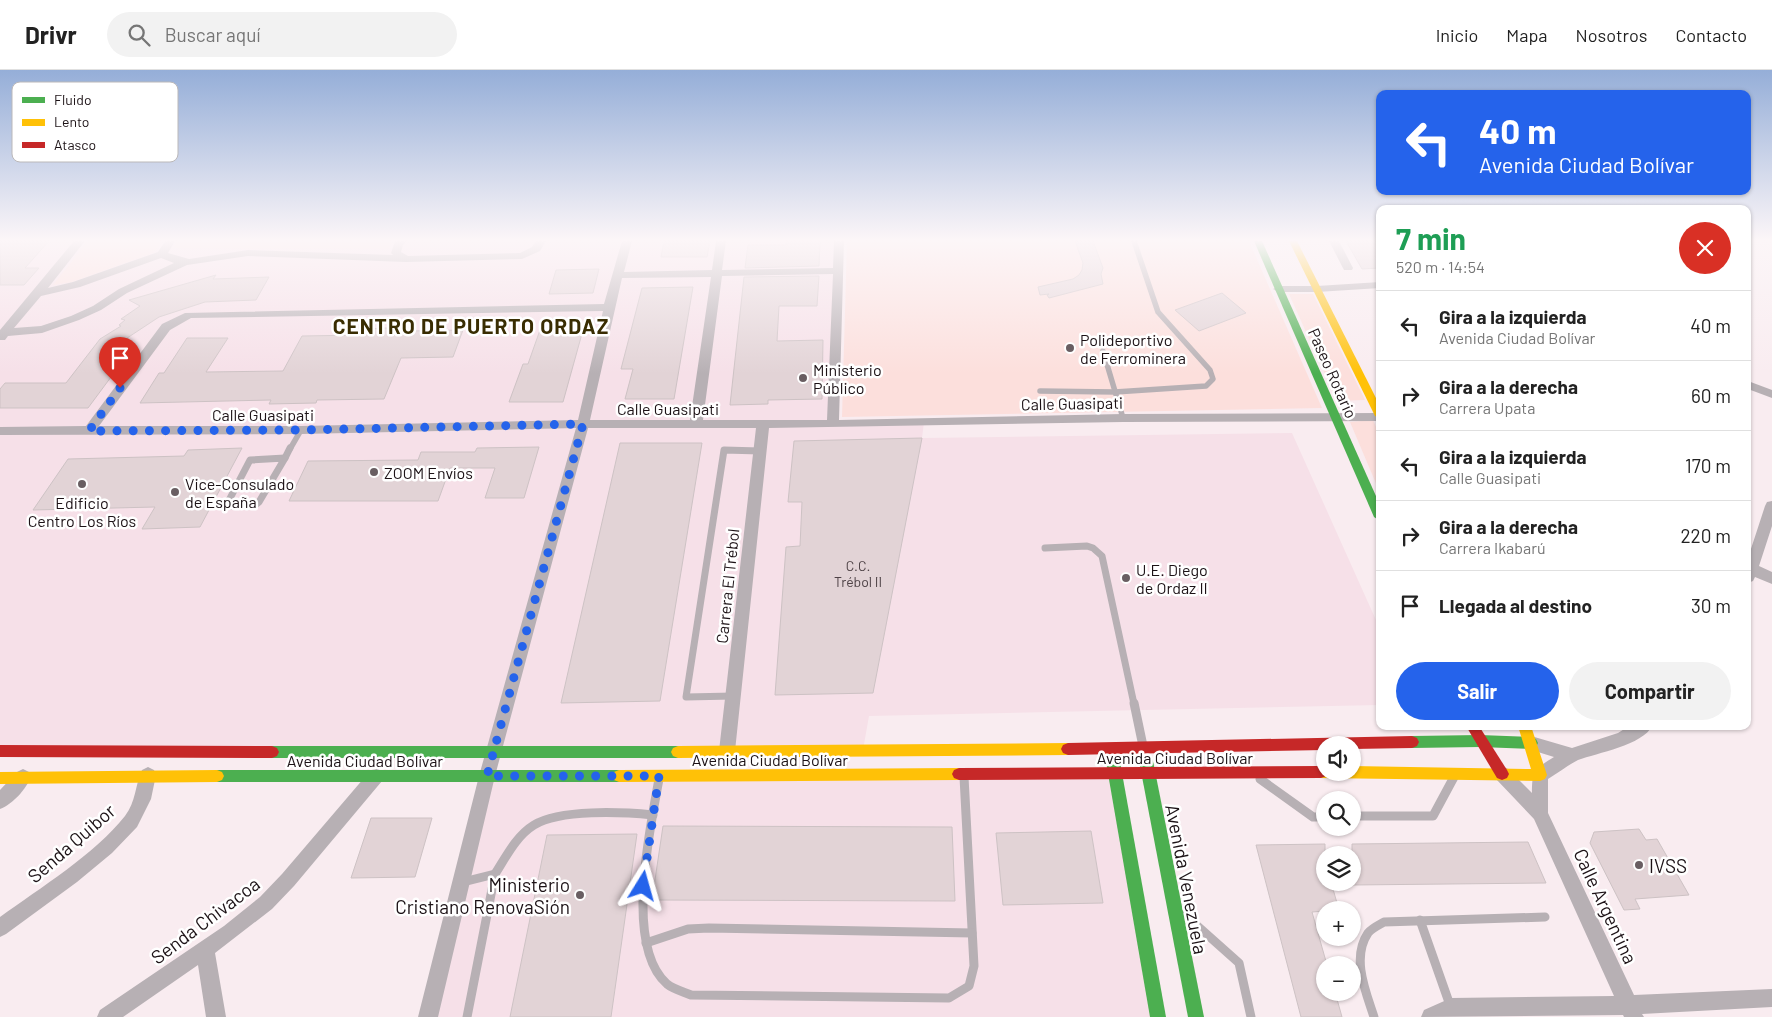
<!DOCTYPE html>
<html lang="es">
<head>
<meta charset="utf-8">
<style>
  body { margin:0; font-family:Barlow,sans-serif; background:#f2f2f2; color:#222; height:100vh; display:flex; flex-direction:column; font-size:19px; white-space:nowrap }
  * { box-sizing:border-box; margin:0 }
  p { font-size:16px; color:#767676 }
  .icon { flex:none; width:28px; height:28px; fill:none; stroke:currentColor; stroke-width:2; stroke-linecap:round; stroke-linejoin:round }
  .map { position:relative; flex:1; overflow:hidden }
  .sheet { position:absolute; left:1376px; top:135px; width:375px; height:525px; display:flex; flex-direction:column; background:#fff; border-radius:10px; box-shadow:0 1px 4px #0004 }
  .sheet>* { flex:none }
  .top-card { position:absolute; left:1376px; top:20px; width:375px; height:105px; border-radius:10px; box-shadow:0 1px 4px #0004; background:#2563eb; color:#fff; overflow:hidden }
  .buttons { position:absolute; left:1316px; top:666px; display:grid; gap:10px }
  .buttons a { display:grid; place-items:center; width:45px; height:45px; border-radius:50%; background:#fff; box-shadow:0 1px 4px #0004; font-size:25px }
  .pin { position:absolute; display:grid; place-items:center; width:42px; height:42px; color:#fff; margin:-51px -21px; border-radius:50% 50% 50% 0; rotate:-45deg; box-shadow:0 0 5px #0007 }
  .pin .icon { rotate:45deg }
  .me { position:absolute; width:55px; margin:-28px; rotate:8deg; stroke-linejoin:round; filter:drop-shadow(0 0 4px #0008) }
  .turn { display:flex; align-items:center; gap:18px; height:105px; padding:0 20px; font-size:22px }
  .turn .icon { width:65px; height:65px; stroke-width:2.5 }
  .turn b { display:block; font-size:35px; line-height:42px }
  .round { display:grid; place-items:center; flex:none; width:52px; height:52px; border-radius:26px; background:#f2f2f2 }
  .overview { display:flex; align-items:center; justify-content:space-between; height:85px; padding:0 20px }
  h1 { font-size:30px; font-weight:700; line-height:38px; color:#1e9e55 }
  .action { display:flex; gap:10px; margin-top:auto; padding:10px 20px }
  .action a { flex:1; height:58px; border-radius:30px; background:#2563eb; color:#fff; font-size:20px; font-weight:700; line-height:58px; text-align:center }
  .action a+a { background:#f2f2f2; color:#222 }
  ul { padding:0; list-style:none }
  li { display:flex; align-items:center; gap:15px; height:70px; padding:0 20px; border-top:1px solid #e0e0e0 }
  li div { flex:1 }
  li b { display:block; font-size:19px }
  li em { font-style:normal }
  header { display:flex; align-items:center; gap:30px; box-sizing:border-box; height:70px; padding:0 25px; background:#fff; border-bottom:1px solid #e0e0e0 }
  header strong { font-size:24px }
  nav { display:flex; gap:28px; margin-inline-start:auto; font-size:18px }
  .search { width:350px; height:45px; background:#f2f2f2; display:flex; align-items:center; gap:12px; box-sizing:border-box; padding:0 18px; border-radius:28px; color:#767676; font-size:19px }
  .map>svg:first-child { display:block }
</style>
</head>
<body>
<header>
<strong>Drivr</strong>
<div class="search"><svg class="icon" aria-label="search" viewBox="0 0 24 24"><circle cx="10" cy="10" r="6"/><path d="M15 15l6 6"/></svg>Buscar aquí</div>
<nav><a>Inicio</a><a>Mapa</a><a>Nosotros</a><a>Contacto</a></nav>
</header>
<div class="map">
<svg width="1772" height="947" viewBox="0 0 1772 947">
  <rect width="100%" height="100%" fill="#f9ecf0"/>
  <!-- built -->
  <g fill="#f6e0e8">
    <path d="M0 171H839L833 354 924 352 922 368 1292 363 1380 559V635L869 646 863 680 0 681Z"/>
    <path d="M1115 703 1158 947H428L487 706Z"/>
  </g>
  <!-- green -->
  <g fill="#fcdfdc">
    <path d="M88 171H162L153 183 72 212 53 215Z"/>
    <path d="M178 171H392L389 179 173 178Z"/>
    <path d="M847 171H1249L1322 338 842 347Z"/>
    <path d="M1289 224H1313L1365 330 1337 331Z"/>
    <path d="M1373 350 1380 366V423L1350 352Z"/>
  </g>
  <!-- building -->
  <g fill="#e2d3d6" stroke="#cdc2c4">
    <path d="M0 171H49L25 198H39L24 215H0Z"/>
    <path d="M664 171H710L707 187H661Z"/>
    <path d="M1075 171H1093L1103 198 1101 204 1103 214 1049 228 1047 225 1049 224 1040 225 1038 217 1073 209 1079 205 1082 200 1083 193Z"/>
    <path d="M1346 171H1380V198L1362 199Z"/>
    <path d="M786 172H820L819 196 745 198 748 175H786Z"/>
    <path d="M599 199 593 223 549 224 556 200Z"/>
    <path d="M216 205 213 209 269 207 256 230 205 232 159 247 115 276H134L88 338H0V319L5 313H66L100 269 121 256 119 255 125 250 121 249 140 236 129 230Z"/>
    <path d="M819 206 817 236H779L777 271 823 270 822 329 768 330V334L730 335 744 207Z"/>
    <path d="M693 217 674 329H625L633 299H621L642 218Z"/>
    <path d="M1222 223 1246 243 1199 261 1175 240Z"/>
    <path d="M410 257 409 261 463 260 453 287 401 288 384 329 317 330 316 333 269 334 271 330 140 333 159 303H164L187 268H228L206 302 283 301 302 266 361 265 364 259Z"/>
    <path d="M540 260H583L563 332H509L523 294H528Z"/>
    <path d="M922 368 873 623 775 625 786 477 800 476 802 432H788L794 371Z"/>
    <path d="M620 373H702L660 631 561 633Z"/>
    <path d="M539 377 524 428H485L495 398H450L438 431H289L308 391 418 390 421 382H475L477 378Z"/>
    <path d="M242 378 200 457 142 459 155 437 33 440 68 389 184 386 188 380Z"/>
    <path d="M371 748H432L415 807 351 808Z"/>
    <path d="M663 756 952 757 955 831 652 830Z"/>
    <path d="M1639 759 1646 770 1657 769 1689 825 1635 829 1640 839 1624 840 1590 773 1594 762Z"/>
    <path d="M1091 761 1103 833 1003 835 996 763Z"/>
    <path d="M637 764 611 947H510L547 765Z"/>
    <path d="M1528 772 1546 813 1352 815V774Z"/>
    <path d="M1325 774V812H1331L1339 840 1312 842 1327 895H1325V922H1335L1342 947H1301L1256 775Z"/>
  </g>
  <g fill="none" stroke-linecap="round" stroke-linejoin="round">
    <!-- lane-far2 -->
    <g stroke="#b7b0b4" stroke-width="5.5">
      <path d="M1103 281 1123 348"/>
      <path d="M1040 321 1115 322 1206 316 1213 309 1210 300 1158 242 1134 171"/>
      <path d="M290 379 301 360"/>
    </g>
    <!-- lane-far1 -->
    <g stroke="#b7b0b4" stroke-width="7">
      <path d="M285 388 259 432 254 436H226L250 390Z"/>
      <path d="M285 388 290 378"/>
      <path d="M1045 478 1087 476 1093 478 1102 486 1134 634"/>
      <path d="M733 626 686 627 724 380 760 381"/>
    </g>
    <!-- lane -->
    <g stroke="#b7b0b4" stroke-width="9">
      <path d="M1134 633 1143 676"/>
      <path d="M659 709C650 759 624 876 667 914 673 919 684 922 691 925L949 928 969 916 974 896 964 707"/>
      <path d="M1260 709 1313 747H1325"/>
      <path d="M1352 746H1433L1454 707"/>
      <path d="M495 804C506 787 516 766 534 755 560 739 622 742 653 745"/>
      <path d="M463 812 495 804 467 947"/>
      <path d="M1184 844 1239 893 1251 947"/>
      <path d="M1420 850 1451 938"/>
      <path d="M646 873 688 859 709 858 972 863"/>
      <path d="M1374 947C1366 922 1351 888 1368 863 1372 858 1379 855 1384 852L1545 847"/>
    </g>
    <!-- street -->
    <g fill="#b7b0b4" fill-rule="evenodd">
      <path d="M74 171H85L48 218 73 212 158 182 165 171H175L168 183 189 189 248 180 393 185 391 183 395 171H407L403 175 401 182 408 186 520 183 532 177 536 171H546L540 181 522 189 406 192 248 186 187 195 127 223 101 240 79 250 42 263 8 266 5 270H0V260ZM161 188 174 193 119 219 93 236 71 246 41 256 14 258 41 226 80 217Z"/>
      <path d="M622 171H632L624 202 712 200 716 171H726L722 200 833 198 834 171H844L839 350 1123 344 1380 343V351L1123 352 769 358 735 681 733 686 727 688 721 686 719 681 756 358H588L495 706 438 947H418L479 706 576 358 301 364 0 365V357L86 356 162 254 185 243 604 234ZM833 204 827 350H703L722 206ZM711 207 690 350H590L622 208ZM603 241 578 350 301 356H99L170 260 191 248Z"/>
      <path d="M1329 171H1339L1353 198 1352 200H1344Z"/>
      <path d="M1380 212V218L1317 222H1278L1273 219 1278 216H1317Z"/>
      <path d="M1748 311 1772 320V328L1748 319Z"/>
      <path d="M1772 431V456L1759 496 1772 502V514L1755 507 1753 511 1748 513V488L1765 436 1767 432Z"/>
      <path d="M1629 656H1652C1643 675 1597 683 1578 690 1568 695 1558 703 1548 709V743L1634 925 1772 919V937L1642 944 1644 947H1624L1623 945 1421 947 1424 940 1451 928 1614 926 1534 749 1496 709 1494 704 1496 699 1502 696 1508 699 1532 723C1532 699 1535 699 1554 687L1525 678 1523 673 1525 668 1531 666 1572 678 1618 663Z"/>
      <path d="M148 697 154 700 156 705 151 729 137 757 112 783 77 812 6 864 0 867V847C40 818 95 784 125 746 136 732 135 715 142 700Z"/>
      <path d="M376 698 382 701 384 706 382 711 294 816 272 839 215 883 226 947H206L198 895 123 947H97L100 940 224 856 260 827 282 804 370 701Z"/>
      <path d="M23 699 29 702 31 707C26 719 13 734 0 739V720L17 702Z"/>
    </g>
    <!-- fast -->
    <g fill="#4caf50" fill-rule="evenodd">
      <path d="M1254 171H1262L1380 435V451L1374 447Z"/>
      <path d="M1480 665 1531 667 1536 669 1538 673 1536 677 1531 679 1480 677 1412 678 1407 676 1405 672 1407 668 1412 666Z"/>
      <path d="M272 676H678L683 678 685 682 683 686 678 688H272L267 686 265 682 267 678Z"/>
      <path d="M1146 685 1151 687 1153 691 1204 947H1188L1139 691 1141 687Z"/>
      <path d="M1113 686 1118 688 1120 692 1166 947H1150L1106 692 1108 688Z"/>
      <path d="M217 700H619L624 702 626 706 624 710 619 712H217L212 710 210 706 212 702Z"/>
    </g>
    <!-- slow -->
    <g fill="#ffc107" fill-rule="evenodd">
      <path d="M1289 171H1297L1380 336V349L1375 346Z"/>
      <path d="M1518 656H1531L1547 705 1545 709 1540 711 1321 708 1316 706 1314 702 1316 698 1325 696V702H1352V696L1531 699Z"/>
      <path d="M1068 673 1073 675 1075 679 1073 683 1068 685 678 688 673 686 671 682 673 678 678 676Z"/>
      <path d="M959 698 964 700 966 704 964 708 959 710 619 712 614 710 612 706 614 702 619 700Z"/>
      <path d="M217 700 222 702 224 706 222 710 217 712 0 714V702Z"/>
    </g>
    <!-- jam -->
    <g fill="#c62828" fill-rule="evenodd">
      <path d="M1466 656H1479L1507 700 1509 704 1507 708 1502 710 1497 708Z"/>
      <path d="M1412 666 1417 668 1419 672 1417 676 1412 678 1352 679V675H1325V680L1068 685 1063 683 1061 679 1063 675 1068 673Z"/>
      <path d="M0 675 272 676 277 678 279 682 277 686 272 688 0 687Z"/>
      <path d="M1321 696 1325 697V702H1327L1326 706 1321 708 959 710 954 708 952 704 954 700 959 698Z"/>
    </g>
  </g>
  <!-- sky -->
  <linearGradient id="sky" x2="0" y2="1"><stop stop-color="#95aed8"/><stop offset="0.56" stop-color="#fcf6f8"/><stop offset="1" stop-color="#fcf6f8" stop-opacity="0"/></linearGradient>
  <rect width="1772" height="304" fill="url(#sky)"/>
  <g fill="none" stroke-linecap="round" stroke-linejoin="round">
    <!-- route -->
    <path stroke="#2563eb" stroke-width="9" stroke-dasharray="0 16.2" d="M120 318 89 361 301 360 583 354 487 706H659L643 816"/>
  </g>
  <!-- markers -->
  <g fill="#695e62" stroke="#fff" stroke-width="2">
    <circle cx="1070" cy="278" r="5"/>
    <circle cx="803" cy="308" r="5"/>
    <circle cx="374" cy="402" r="5"/>
    <circle cx="82" cy="414" r="5"/>
    <circle cx="175" cy="422" r="5"/>
    <circle cx="1126" cy="508" r="5"/>
    <circle cx="1639" cy="795" r="5"/>
    <circle cx="580" cy="825" r="5"/>
  </g>
  <g text-anchor="middle" dominant-baseline="central" stroke-width="5" stroke-linejoin="round" paint-order="stroke">
    <!-- number labels -->
    <g font-size="14" fill="#4e4246">
      <text x="858" y="495">C.C.<tspan x="858" dy="16">Trébol II</tspan></text>
    </g>
    <!-- poi labels -->
    <g font-size="16" fill="#1c1216" stroke="#fff" text-anchor="start">
      <text x="1080" y="269">Polideportivo<tspan x="1080" dy="18">de Ferrominera</tspan></text>
      <text x="813" y="299">Ministerio<tspan x="813" dy="18">Público</tspan></text>
      <text x="384" y="402">ZOOM Envíos</text>
      <text x="185" y="413">Vice-Consulado<tspan x="185" dy="18">de España</tspan></text>
      <text x="82" y="432" text-anchor="middle">Edificio<tspan x="82" dy="18">Centro Los Ríos</tspan></text>
      <text x="1136" y="499">U.E. Diego<tspan x="1136" dy="18">de Ordaz II</tspan></text>
    </g>
    <!-- street labels -->
    <g font-size="16" fill="#1c1216" stroke="#fff">
      <text transform="translate(1333 303) rotate(66)">Paseo Rotario</text>
      <text transform="translate(1072 333) rotate(-1)">Calle Guasipati</text>
      <text x="668" y="338">Calle Guasipati</text>
      <text x="263" y="344">Calle Guasipati</text>
      <text transform="translate(727 516) rotate(-84)">Carrera El Trébol</text>
      <text x="1175" y="687">Avenida Ciudad Bolívar</text>
      <text x="770" y="689">Avenida Ciudad Bolívar</text>
      <text x="365" y="690">Avenida Ciudad Bolívar</text>
    </g>
    <!-- near-street labels -->
    <g font-size="19" fill="#1c1216" stroke="#fff">
      <text transform="translate(71 773) rotate(-41)">Senda Quibor</text>
      <text transform="translate(1187 809) rotate(79)">Avenida Venezuela</text>
      <text transform="translate(1606 836) rotate(65)">Calle Argentina</text>
      <text transform="translate(205 850) rotate(-37)">Senda Chivacoa</text>
    </g>
    <!-- near-poi labels -->
    <g font-size="19" fill="#1c1216" stroke="#fff" text-anchor="start">
      <text x="1649" y="795">IVSS</text>
      <text x="570" y="814" text-anchor="end">Ministerio<tspan x="570" dy="22">Cristiano RenovaSión</tspan></text>
    </g>
    <!-- district labels -->
    <g font-size="21" font-weight="bold" letter-spacing="1" fill="#392d02" stroke="#fff">
      <text x="471" y="255">CENTRO DE PUERTO ORDAZ</text>
    </g>
  </g>
  <!-- legend -->
  <rect x="12" y="12" width="166" height="80" rx="8" fill="#fff" stroke="#bbb8b9" stroke-width="1"/>
  <rect x="22" y="27" width="23" height="6" fill="#4caf50"/>
  <rect x="22" y="49" width="23" height="7" fill="#ffc107"/>
  <rect x="22" y="72" width="23" height="6" fill="#c62828"/>
  <g font-size="14" fill="#1c1216">
    <text x="54" y="35">Fluido</text>
    <text x="54" y="57">Lento</text>
    <text x="54" y="80">Atasco</text>
  </g>
</svg>
<div class="buttons">
<a><svg class="icon" aria-label="sound" viewBox="0 0 24 24"><path d="M4 9h4l5-4v14l-5-4H4zM17 9q2 3 0 6"/></svg></a>
<a><svg class="icon" aria-label="search" viewBox="0 0 24 24"><circle cx="10" cy="10" r="6"/><path d="M15 15l6 6"/></svg></a>
<a><svg class="icon" aria-label="layers" viewBox="0 0 24 24"><path d="M12 4l9 5-9 5-9-5zM3 14l9 5 9-5"/></svg></a>
<a>+</a>
<a>−</a>
</div>
<div class="pin" style="left:120px;top:318px;background:#d93025"><svg class="icon" aria-label="arrive" viewBox="0 0 24 24"><path d="M6 21V4h12l-3 4 3 4H6"/></svg></div>
<svg class="me" style="left:643px;top:816px" viewBox="-20 -20 40 40"><path d="M0-17L14 15 0 8-14 15z" fill="#2563eb" stroke="#fff" stroke-width="4"/></svg>
<div class="top-card">
<div class="turn"><svg class="icon" aria-label="left" viewBox="0 0 24 24"><path d="M17 20v-9H6M10 6l-5 5 5 5"/></svg><div><b>40 m</b>Avenida Ciudad Bolívar</div></div>
</div>
<section class="sheet">
<div class="overview"><div><h1>7 min</h1><p>520 m · 14:54</p></div><a class="round" style="background:#d93025;color:#fff"><svg class="icon" aria-label="close" viewBox="0 0 24 24"><path d="M6 6l12 12M18 6L6 18"/></svg></a></div>
<ul>
<li><svg class="icon" aria-label="left" viewBox="0 0 24 24"><path d="M17 20v-9H6M10 6l-5 5 5 5"/></svg><div><b>Gira a la izquierda</b><p>Avenida Ciudad Bolívar</p></div><em>40 m</em></li>
<li><svg class="icon" aria-label="right" viewBox="0 0 24 24"><path d="M7 20v-9h11M14 6l5 5-5 5"/></svg><div><b>Gira a la derecha</b><p>Carrera Upata</p></div><em>60 m</em></li>
<li><svg class="icon" aria-label="left" viewBox="0 0 24 24"><path d="M17 20v-9H6M10 6l-5 5 5 5"/></svg><div><b>Gira a la izquierda</b><p>Calle Guasipati</p></div><em>170 m</em></li>
<li><svg class="icon" aria-label="right" viewBox="0 0 24 24"><path d="M7 20v-9h11M14 6l5 5-5 5"/></svg><div><b>Gira a la derecha</b><p>Carrera Ikabarú</p></div><em>220 m</em></li>
<li><svg class="icon" aria-label="arrive" viewBox="0 0 24 24"><path d="M6 21V4h12l-3 4 3 4H6"/></svg><div><b>Llegada al destino</b></div><em>30 m</em></li>
</ul>
<div class="action"><a>Salir</a><a>Compartir</a></div>
</section>
</div>
</body>
</html>
